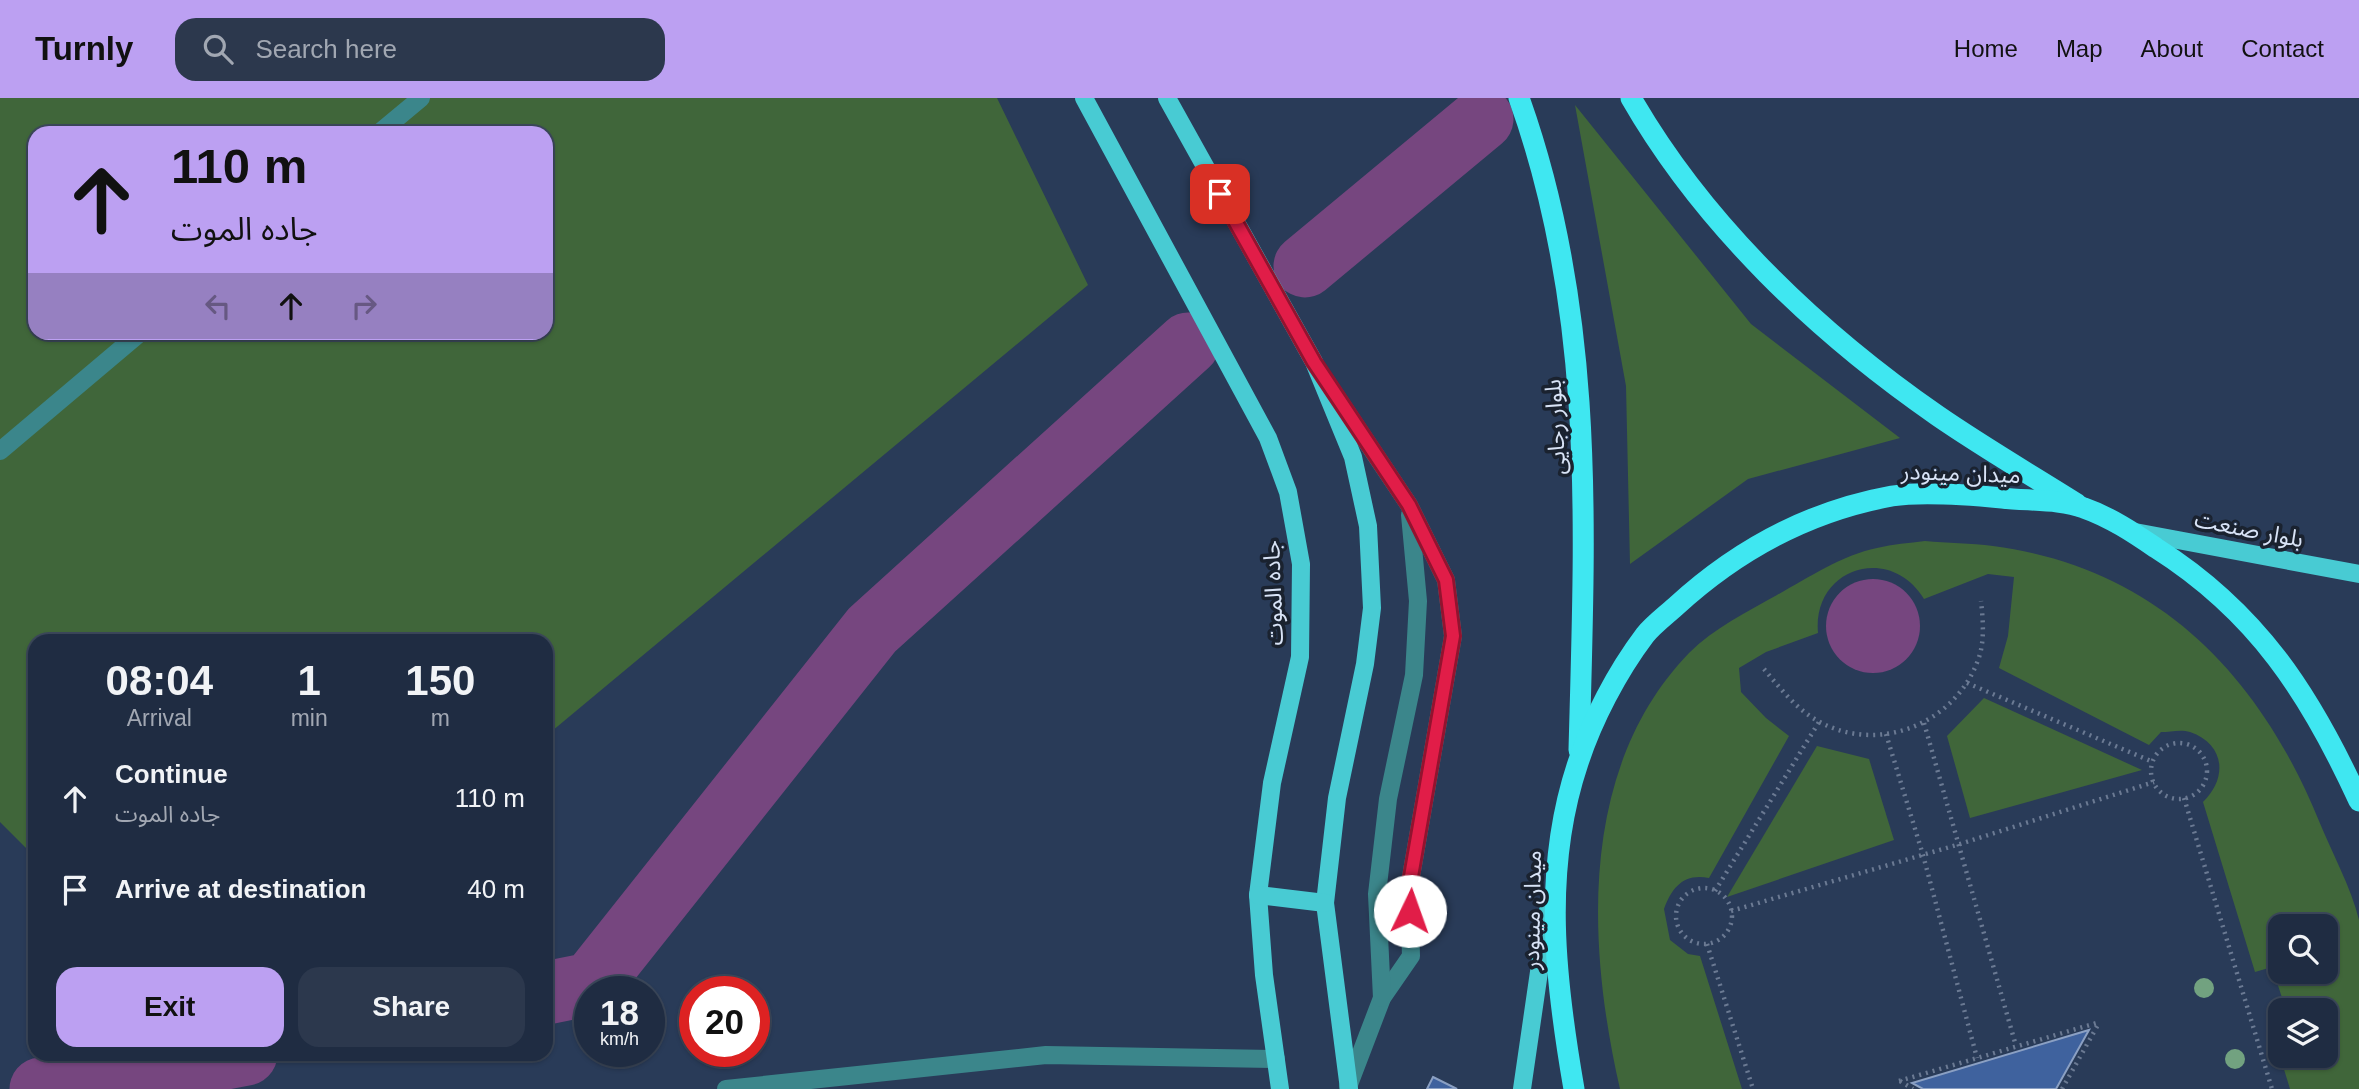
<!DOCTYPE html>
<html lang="en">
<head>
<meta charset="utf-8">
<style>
  body { margin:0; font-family:Helvetica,"Noto Sans Arabic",sans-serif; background:#2c384d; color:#f1f3f6; height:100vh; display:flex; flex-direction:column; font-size:26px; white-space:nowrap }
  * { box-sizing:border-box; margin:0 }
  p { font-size:23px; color:#a1a7b2 }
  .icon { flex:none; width:38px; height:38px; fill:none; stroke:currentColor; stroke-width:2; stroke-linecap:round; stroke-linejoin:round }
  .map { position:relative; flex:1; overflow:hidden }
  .side { position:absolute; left:28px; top:536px; width:525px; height:427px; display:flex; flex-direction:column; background:#1f2c42; border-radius:21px; box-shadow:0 2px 5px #0004,0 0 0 2px #3c485b }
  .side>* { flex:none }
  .top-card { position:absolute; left:28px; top:28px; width:525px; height:214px; border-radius:21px; box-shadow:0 2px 5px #0004,0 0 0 2px #3c485b; background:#bca0f2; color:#111; overflow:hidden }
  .fabs { position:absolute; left:2268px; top:816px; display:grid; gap:14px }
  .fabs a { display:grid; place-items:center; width:70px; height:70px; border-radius:14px; background:#1f2c42; box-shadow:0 2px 5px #0004,0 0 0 2px #3c485b; font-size:35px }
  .speed { position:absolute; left:574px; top:878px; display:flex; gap:14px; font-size:35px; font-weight:700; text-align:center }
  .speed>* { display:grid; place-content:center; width:91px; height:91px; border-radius:50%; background:#1f2c42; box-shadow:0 2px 5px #0004,0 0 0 2px #3c485b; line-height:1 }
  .speed small { font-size:18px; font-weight:400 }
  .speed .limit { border:10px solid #d22; background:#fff; color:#111 }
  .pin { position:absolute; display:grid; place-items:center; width:60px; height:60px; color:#fff; margin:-30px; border-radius:14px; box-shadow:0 4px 10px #0006 }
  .me { position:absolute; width:77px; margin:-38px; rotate:3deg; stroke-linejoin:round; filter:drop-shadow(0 0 5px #0008) }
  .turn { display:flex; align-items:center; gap:24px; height:147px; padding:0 28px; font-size:32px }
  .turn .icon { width:91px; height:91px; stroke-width:2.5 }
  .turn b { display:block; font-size:49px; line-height:60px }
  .lanes { display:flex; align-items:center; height:66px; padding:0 28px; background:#0003; justify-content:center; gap:35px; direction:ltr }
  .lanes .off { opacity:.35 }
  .eta { display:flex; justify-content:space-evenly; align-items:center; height:119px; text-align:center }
  .eta b { font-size:42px; font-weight:800; line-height:49px }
  .button { display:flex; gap:14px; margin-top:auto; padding:14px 28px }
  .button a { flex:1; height:80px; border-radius:21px; background:#bca0f2; color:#111; font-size:28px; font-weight:800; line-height:80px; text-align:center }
  .button a+a { background:#2c384d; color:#f1f3f6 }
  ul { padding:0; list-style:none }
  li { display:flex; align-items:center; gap:21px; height:91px; padding:0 28px }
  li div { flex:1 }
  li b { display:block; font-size:26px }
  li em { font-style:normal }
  header { display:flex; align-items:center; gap:42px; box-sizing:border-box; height:98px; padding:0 35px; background:#bca0f2; color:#111 }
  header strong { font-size:33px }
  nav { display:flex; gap:38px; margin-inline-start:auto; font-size:24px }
  .search { width:490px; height:63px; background:#2c384d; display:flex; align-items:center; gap:18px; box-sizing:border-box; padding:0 24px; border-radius:21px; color:#a1a7b2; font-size:26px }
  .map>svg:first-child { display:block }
</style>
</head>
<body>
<header>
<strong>Turnly</strong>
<div class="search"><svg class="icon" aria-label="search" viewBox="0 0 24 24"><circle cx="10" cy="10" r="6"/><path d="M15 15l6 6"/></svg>Search here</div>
<nav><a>Home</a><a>Map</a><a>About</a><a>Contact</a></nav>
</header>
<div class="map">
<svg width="2359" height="991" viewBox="0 0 2359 991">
  <rect width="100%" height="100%" fill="#293b58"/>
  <!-- green -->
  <g fill="#40663a" fill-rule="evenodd">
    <path d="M0 0H997L1088 187 546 638V542H35V759L0 724ZM35 35H546V234H35Z"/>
    <path d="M1575 7 1751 226 1900 340 1748 381 1630 466 1626 288Z"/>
    <path d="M1925 443C1947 445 1971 445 1993 448 2157 470 2259 576 2319 723 2332 755 2351 789 2359 822 2359 836 2359 854 2359 869 2359 910 2359 950 2359 991H2290L2273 935 2280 933V957H2326V912H2286L2272 869 2255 874 2203 704C2228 680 2225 646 2190 634 2181 631 2170 634 2161 634L2149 647 1999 570 2008 538 2014 479 1988 476 1924 501C1890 445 1812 470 1818 535L1766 554 1739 570 1741 594 1766 620 1789 638 1709 780C1684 775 1672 789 1664 811L1670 842 1688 856 1700 858 1742 991H1620C1587 847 1578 670 1689 555 1714 530 1747 514 1777 497 1808 480 1842 457 1877 450 1893 446 1909 445 1925 443ZM2280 828H2326V873H2280Z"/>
    <path d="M1984 600 2142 672 1970 720 1947 638Z"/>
    <path d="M1817 648 1869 661 1894 742 1727 799Z"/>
  </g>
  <!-- water -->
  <circle fill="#76467f" cx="1873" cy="528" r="47"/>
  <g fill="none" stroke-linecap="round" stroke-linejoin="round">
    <!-- river -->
    <g stroke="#76467f" stroke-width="63">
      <path d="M1305 168 1482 21"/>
      <path d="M546 895 591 886 872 532 1188 246"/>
      <path d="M41 991 83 988 246 956"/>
    </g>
  </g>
  <!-- building -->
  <g fill="#3f629e" stroke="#8ba0c3" stroke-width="2">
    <path d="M2089 932 2056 991H1923L1912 985Z"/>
    <path d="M1433 979 1457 991H1427Z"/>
  </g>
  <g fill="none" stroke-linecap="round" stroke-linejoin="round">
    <!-- path -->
    <g stroke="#6b7a93" stroke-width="4.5" stroke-dasharray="2 5" stroke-linecap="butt">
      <path d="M1764 571C1780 590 1796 611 1818 623 1878 657 1955 626 1978 562 1985 544 1983 522 1981 503"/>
      <path d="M1967 585 2153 664"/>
      <path d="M1924 625 2016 948"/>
      <path d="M1886 636 1923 757 1977 960"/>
      <circle cx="2179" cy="673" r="28"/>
      <path d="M2184 700 2272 991"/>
      <circle cx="1704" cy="818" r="28"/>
      <path d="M1715 793 1819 624"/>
      <path d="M1731 813 1960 746 2154 684"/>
      <path d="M1707 846 1753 991"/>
      <path d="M1899 983 2100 924"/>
      <path d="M1900 983 1913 991"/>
      <path d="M2062 991 2099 925"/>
    </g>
    <!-- minor -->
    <g stroke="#3b868b" stroke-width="18">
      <path d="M379 35 421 0"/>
      <path d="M1326 283 1409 407 1446 482 1453 538 1409 790 1411 858 1382 900 1348 989"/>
      <path d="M0 353 141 234"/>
      <path d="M1382 900 1377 796 1388 701 1414 577 1418 503 1410 417"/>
      <path d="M726 991 1046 957 1276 961"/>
    </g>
    <!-- major -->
    <g stroke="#48cbd3" stroke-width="18">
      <path d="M1084 0 1268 340 1288 394 1301 466 1300 559 1272 685 1258 797 1264 877 1280 991"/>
      <path d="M1167 0 1314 264 1353 359 1368 428 1372 510 1365 566 1337 700 1325 805 1349 991"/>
      <path d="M2135 434 2359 476"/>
      <path d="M1258 797 1325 805"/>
      <path d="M1522 991 1548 812"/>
    </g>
    <!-- highway -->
    <g stroke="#3fe7f1" stroke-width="21">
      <path d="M1519 0C1596 215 1585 428 1579 652"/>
      <path d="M1631 0C1704 127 1818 235 1938 318 1983 349 2031 377 2077 406"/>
      <path d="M1574 991C1555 882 1542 772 1578 665 1592 622 1617 574 1645 537 1653 527 1665 518 1675 509 1737 452 1809 413 1892 398 1924 393 1970 397 2002 400 2028 403 2061 401 2084 410 2110 419 2134 435 2156 450 2257 514 2310 596 2359 703"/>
    </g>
  </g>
  <!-- trees -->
  <g fill="#72a280">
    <circle cx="2204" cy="890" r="10"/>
    <circle cx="2235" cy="961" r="10"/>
  </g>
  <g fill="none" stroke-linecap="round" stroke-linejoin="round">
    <defs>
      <path id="route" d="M1220 96 1314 264 1409 407 1446 482 1453 538 1409 790 1410 813"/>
    </defs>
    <!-- route casing -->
    <use href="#route" stroke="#92132f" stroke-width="18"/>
    <!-- route -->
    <use href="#route" stroke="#e11d48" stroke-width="12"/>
  </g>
  <g text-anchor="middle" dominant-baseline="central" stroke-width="7" stroke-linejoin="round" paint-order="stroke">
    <!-- street labels -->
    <g font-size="23" fill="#d8e3f6" stroke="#1a222f">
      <text transform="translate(1555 329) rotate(-93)">بلوار رجایی</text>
      <text transform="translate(1961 375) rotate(2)">میدان مینودر</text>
      <text transform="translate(2249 431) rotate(11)">بلوار صنعت</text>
      <text transform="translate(1273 495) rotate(-92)">جاده الموت</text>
      <text transform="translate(1532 812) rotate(-89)">میدان مینودر</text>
    </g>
  </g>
</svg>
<div class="fabs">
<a><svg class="icon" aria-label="search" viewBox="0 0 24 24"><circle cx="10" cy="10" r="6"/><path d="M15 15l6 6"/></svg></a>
<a><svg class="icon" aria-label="layers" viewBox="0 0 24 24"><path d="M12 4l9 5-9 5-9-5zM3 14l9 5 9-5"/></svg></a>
</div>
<div class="speed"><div>18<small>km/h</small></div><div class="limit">20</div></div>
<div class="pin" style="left:1220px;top:96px;background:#d93025"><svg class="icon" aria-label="arrive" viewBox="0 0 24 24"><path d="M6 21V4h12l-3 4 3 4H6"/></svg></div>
<svg class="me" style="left:1410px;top:813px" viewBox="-20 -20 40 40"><circle r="19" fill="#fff"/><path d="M0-13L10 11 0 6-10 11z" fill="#e11d48"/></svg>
<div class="top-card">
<div class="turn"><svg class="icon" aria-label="ahead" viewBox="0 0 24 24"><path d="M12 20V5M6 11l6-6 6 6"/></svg><div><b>110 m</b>جاده الموت</div></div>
<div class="lanes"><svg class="icon off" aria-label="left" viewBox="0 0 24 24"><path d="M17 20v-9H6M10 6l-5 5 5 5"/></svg><svg class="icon" aria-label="ahead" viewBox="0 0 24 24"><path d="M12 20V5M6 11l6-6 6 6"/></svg><svg class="icon off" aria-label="right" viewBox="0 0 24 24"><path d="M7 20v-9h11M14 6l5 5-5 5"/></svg></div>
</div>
<section class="side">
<div class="eta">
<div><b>08:04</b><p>Arrival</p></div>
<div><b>1</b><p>min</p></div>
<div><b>150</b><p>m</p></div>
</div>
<ul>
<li><svg class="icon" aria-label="ahead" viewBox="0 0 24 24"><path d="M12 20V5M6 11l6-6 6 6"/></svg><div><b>Continue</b><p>جاده الموت</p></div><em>110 m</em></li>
<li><svg class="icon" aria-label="arrive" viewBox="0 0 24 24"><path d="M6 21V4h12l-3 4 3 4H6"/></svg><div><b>Arrive at destination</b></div><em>40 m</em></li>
</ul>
<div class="button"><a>Exit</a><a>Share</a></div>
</section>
</div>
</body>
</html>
